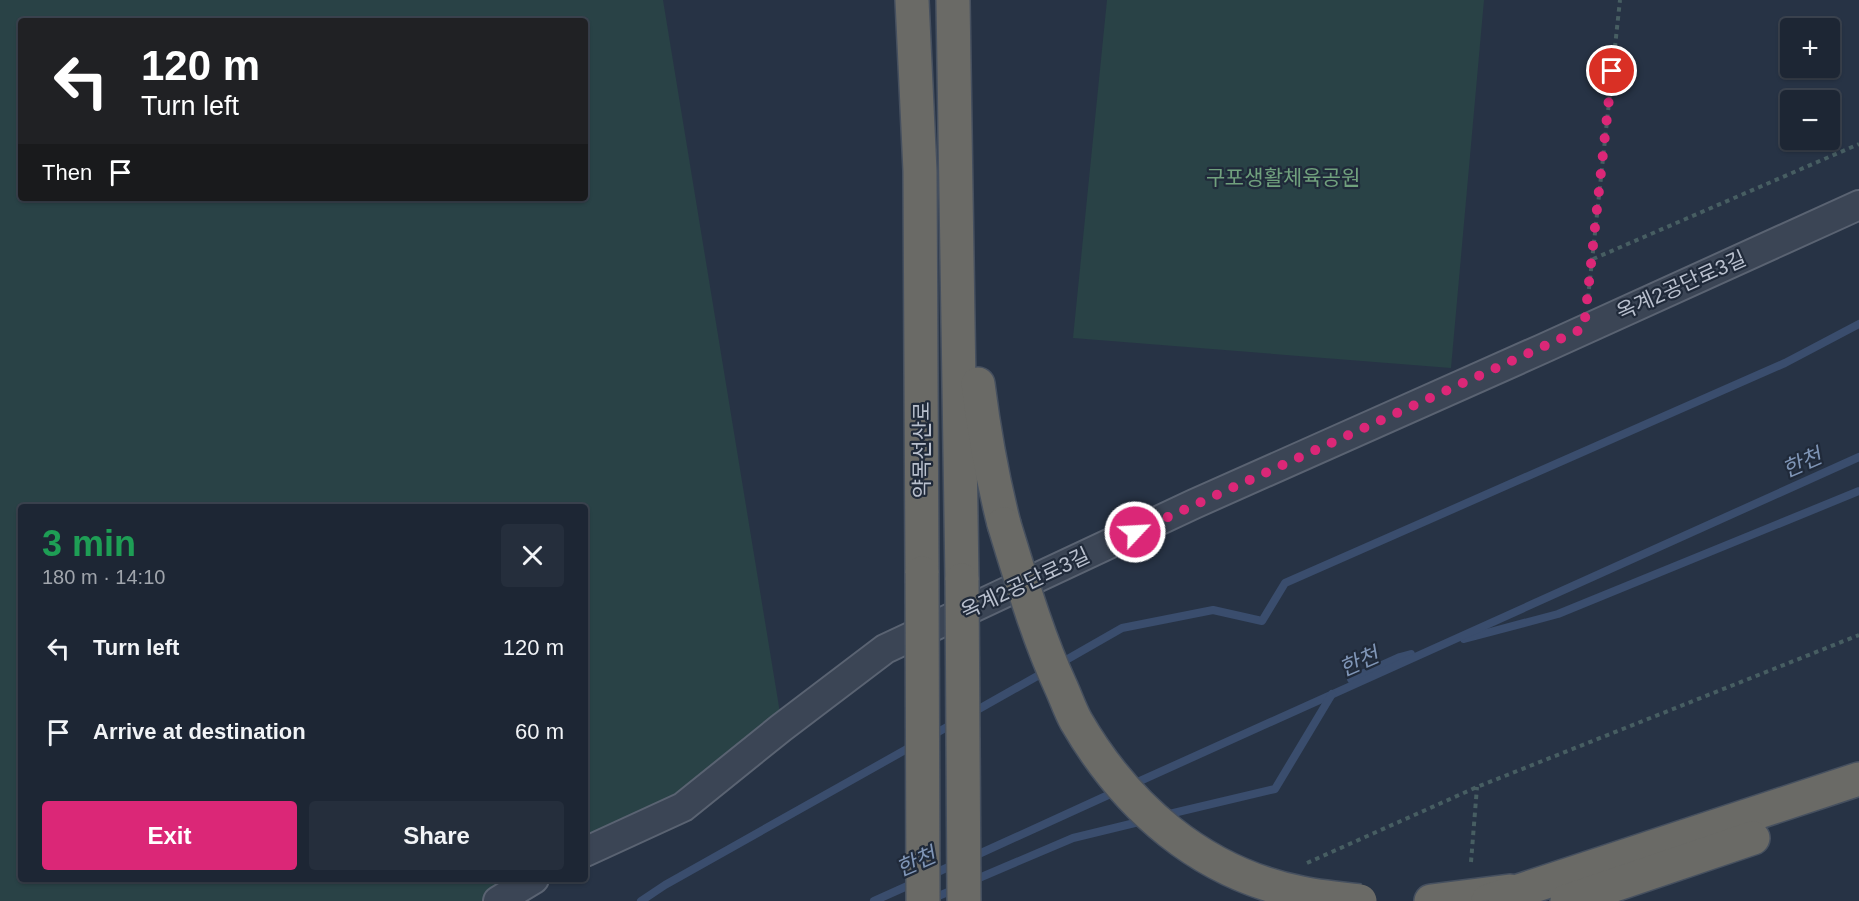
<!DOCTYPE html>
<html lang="en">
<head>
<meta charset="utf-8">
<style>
  body { margin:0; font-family:Arial,"Noto Sans KR",sans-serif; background:#252e3c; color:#f1f3f6; height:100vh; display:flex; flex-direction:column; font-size:22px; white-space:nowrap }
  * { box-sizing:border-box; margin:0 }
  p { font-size:20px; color:#a0a5ac }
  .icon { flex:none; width:33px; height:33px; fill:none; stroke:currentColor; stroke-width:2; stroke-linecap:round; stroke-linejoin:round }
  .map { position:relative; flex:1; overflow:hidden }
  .sheet { position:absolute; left:18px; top:504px; width:570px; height:378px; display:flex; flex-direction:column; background:#1d2634; border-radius:6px; box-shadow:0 2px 4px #0004,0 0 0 2px #3b434f }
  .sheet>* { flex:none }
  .top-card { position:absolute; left:18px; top:18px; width:570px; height:183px; border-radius:6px; box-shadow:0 2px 4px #0004,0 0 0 2px #3b434f; background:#202124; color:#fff; overflow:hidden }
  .tools { position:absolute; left:1780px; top:18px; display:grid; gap:12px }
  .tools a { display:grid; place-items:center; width:60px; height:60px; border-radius:6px; background:#1d2634; box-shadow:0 2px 4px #0004,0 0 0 2px #3b434f; font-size:30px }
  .pin { position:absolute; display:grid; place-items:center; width:51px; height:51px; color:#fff; margin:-26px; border:3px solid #fff; border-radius:50%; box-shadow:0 2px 6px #0007 }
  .me { position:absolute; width:66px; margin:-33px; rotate:65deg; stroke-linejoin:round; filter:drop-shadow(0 0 4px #0008) }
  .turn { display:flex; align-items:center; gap:21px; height:126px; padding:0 24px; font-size:27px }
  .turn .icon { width:78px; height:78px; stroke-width:2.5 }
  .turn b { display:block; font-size:42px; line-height:51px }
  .then { display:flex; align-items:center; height:57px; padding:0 24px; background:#0003; gap:12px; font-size:22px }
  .round { display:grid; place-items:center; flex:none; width:63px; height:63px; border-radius:6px; background:#252e3c }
  .summary { display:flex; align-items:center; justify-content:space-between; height:102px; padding:0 24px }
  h1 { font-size:36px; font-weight:600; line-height:45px; color:#1e9e55 }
  .cta { display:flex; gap:12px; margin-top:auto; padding:12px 24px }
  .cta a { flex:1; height:69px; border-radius:6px; background:#db2777; color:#fff; font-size:24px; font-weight:600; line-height:69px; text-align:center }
  .cta a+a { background:#252e3c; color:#f1f3f6 }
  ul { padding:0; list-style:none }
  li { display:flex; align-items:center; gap:18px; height:84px; padding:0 24px }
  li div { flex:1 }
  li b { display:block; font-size:22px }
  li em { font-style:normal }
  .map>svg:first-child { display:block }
</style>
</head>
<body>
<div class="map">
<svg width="1859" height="901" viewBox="0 0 1859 901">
  <rect width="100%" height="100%" fill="#273345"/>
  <!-- green -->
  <g fill="#294246" fill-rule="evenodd">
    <path d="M0 0H663L781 719 585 858V507H21V879H555L524 901H0ZM21 21H585V198H21Z"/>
    <path d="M1107 0H1484L1451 368 1073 338Z"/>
  </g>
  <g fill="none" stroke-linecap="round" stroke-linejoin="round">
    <!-- stream -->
    <g stroke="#3a4d6d" stroke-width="8">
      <path d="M1464 639 1558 614 1859 491"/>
      <path d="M1059 664 1122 628 1213 610 1262 621 1285 583 1785 363 1859 324"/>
      <path d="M1351 679 1400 657 1411 654"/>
      <path d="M970 714 1048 670"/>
      <path d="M931 736 956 722"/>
      <path d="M1131 785 1859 457"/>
      <path d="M1165 815 1275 789 1332 694"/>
      <path d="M970 858 1117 791"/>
      <path d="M929 876 955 864"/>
      <path d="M972 881 1073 838 1143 821"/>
      <path d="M931 899 958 888"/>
      <path d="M641 901 665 885 914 745"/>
      <path d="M874 901 914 883"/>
    </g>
    <defs>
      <g id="minor">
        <path d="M585 852 683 807 781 728 885 649 1194 504 1542 349 1859 205"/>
        <path d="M498 901 534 879"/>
      </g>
      <g id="trunk">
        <path d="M912 0 920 171 922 573"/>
        <path d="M953 0 962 580"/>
        <path d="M978 384C984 431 992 477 1004 524"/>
        <path d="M1431 901 1510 891"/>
        <path d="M1488 901 1859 779"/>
        <path d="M1567 901 1753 838"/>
      </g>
    </defs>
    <!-- minor casing -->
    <use href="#minor" stroke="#5a6372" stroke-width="32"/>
    <!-- trunk casing -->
    <use href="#trunk" stroke="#46505f" stroke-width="36"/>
    <!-- path -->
    <g stroke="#475e62" stroke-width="4" stroke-dasharray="4.5 4.5" stroke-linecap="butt">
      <path d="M1593 259 1859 144"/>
      <path d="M1588 298 1620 0"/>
      <path d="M1471 862 1477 787"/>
      <path d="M1307 863 1477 787 1859 635"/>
    </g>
    <!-- minor -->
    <use href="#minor" stroke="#3b4555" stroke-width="28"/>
    <!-- trunk -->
    <use href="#trunk" stroke="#6a6a66" stroke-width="33"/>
    <defs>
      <g id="trunk-bridge">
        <path d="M1004 524C1021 579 1037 635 1061 687 1066 698 1070 710 1076 721 1126 807 1201 873 1301 893 1320 897 1340 899 1360 901"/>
        <path d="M922 573 923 901"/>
        <path d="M962 580 964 901"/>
      </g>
    </defs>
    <!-- trunk-bridge casing -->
    <use href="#trunk-bridge" stroke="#46505f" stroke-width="36" stroke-linecap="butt"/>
    <!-- trunk-bridge -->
    <use href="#trunk-bridge" stroke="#6a6a66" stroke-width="33"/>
  </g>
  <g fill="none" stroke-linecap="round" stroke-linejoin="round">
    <!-- route -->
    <path stroke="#db2777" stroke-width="10" stroke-dasharray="0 18" d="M1135 532 1584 328 1612 71"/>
  </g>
  <g text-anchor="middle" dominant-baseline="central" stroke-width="4.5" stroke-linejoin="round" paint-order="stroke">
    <!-- park labels -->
    <g font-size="21" fill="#70a07d" stroke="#202a3a">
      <text x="1283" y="177">구포생활체육공원</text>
    </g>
    <!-- street labels -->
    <g font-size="21" fill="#b9c0ce" stroke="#202a3a">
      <text transform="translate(1681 285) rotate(-24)">옥계2공단로3길</text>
      <text transform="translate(921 450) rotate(-90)">약목선산로</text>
      <text transform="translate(1025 583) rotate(-25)">옥계2공단로3길</text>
    </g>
    <!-- water labels -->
    <g font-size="22" font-style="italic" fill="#7f95b6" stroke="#202a3a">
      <text transform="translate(1802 463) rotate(-24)">한천</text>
      <text transform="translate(1359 662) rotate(-24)">한천</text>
      <text transform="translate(916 862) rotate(-24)">한천</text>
    </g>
  </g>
</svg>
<div class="tools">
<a>+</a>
<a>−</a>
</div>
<div class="pin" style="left:1612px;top:71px;background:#d93025"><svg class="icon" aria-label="arrive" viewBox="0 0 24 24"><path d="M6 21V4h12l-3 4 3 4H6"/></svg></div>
<svg class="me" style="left:1135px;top:532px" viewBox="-20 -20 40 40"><circle r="17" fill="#db2777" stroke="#fff" stroke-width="3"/><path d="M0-11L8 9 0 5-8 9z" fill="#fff"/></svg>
<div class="top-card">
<div class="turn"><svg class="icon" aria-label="left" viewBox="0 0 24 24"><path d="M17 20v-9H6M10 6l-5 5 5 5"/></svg><div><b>120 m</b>Turn left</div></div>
<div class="then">Then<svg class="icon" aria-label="arrive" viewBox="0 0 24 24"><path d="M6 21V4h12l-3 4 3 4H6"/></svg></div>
</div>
<section class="sheet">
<div class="summary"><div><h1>3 min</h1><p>180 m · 14:10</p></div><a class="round"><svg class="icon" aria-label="close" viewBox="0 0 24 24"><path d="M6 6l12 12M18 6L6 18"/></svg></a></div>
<ul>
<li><svg class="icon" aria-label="left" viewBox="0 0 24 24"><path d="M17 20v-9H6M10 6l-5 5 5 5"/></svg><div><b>Turn left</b></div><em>120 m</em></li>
<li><svg class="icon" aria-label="arrive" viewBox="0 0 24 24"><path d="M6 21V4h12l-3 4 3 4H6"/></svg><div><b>Arrive at destination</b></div><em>60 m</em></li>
</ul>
<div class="cta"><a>Exit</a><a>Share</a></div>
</section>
</div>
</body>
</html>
